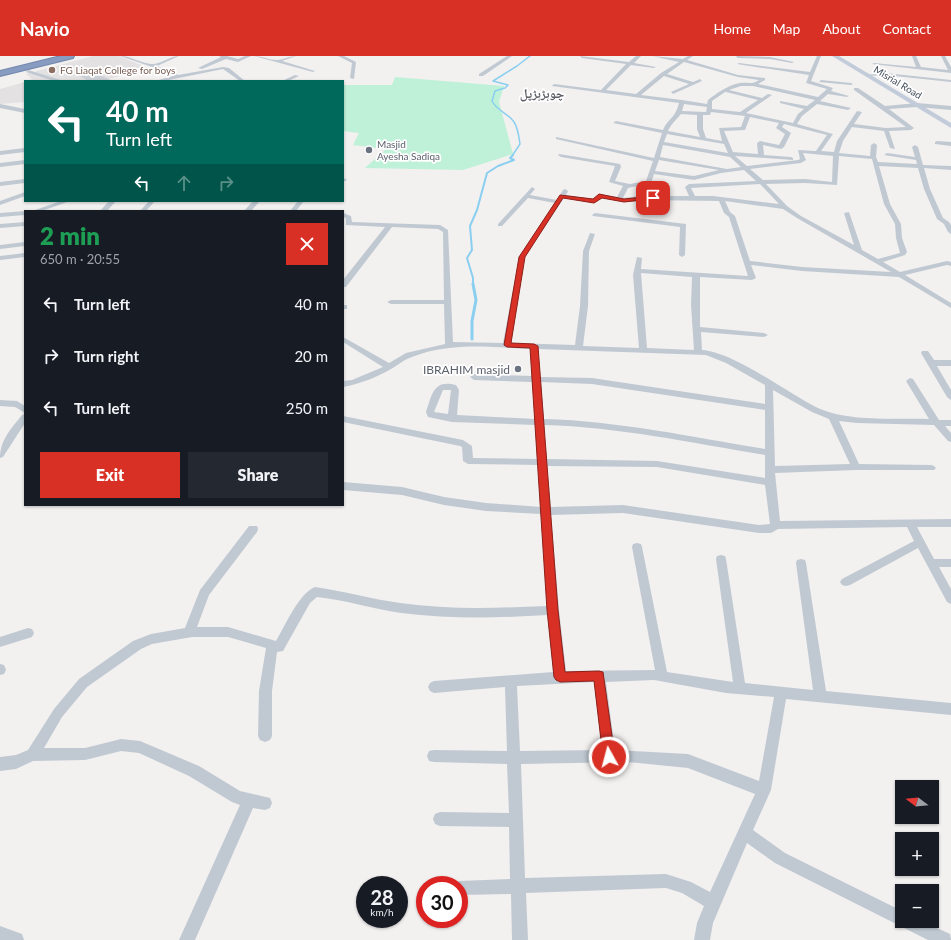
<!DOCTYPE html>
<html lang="en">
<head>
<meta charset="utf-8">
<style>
  body { margin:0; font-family:Lato,"Noto Naskh Arabic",sans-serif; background:#242831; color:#f1f3f6; height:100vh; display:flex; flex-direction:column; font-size:15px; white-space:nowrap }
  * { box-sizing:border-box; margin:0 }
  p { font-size:13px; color:#9ea1a6 }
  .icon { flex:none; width:22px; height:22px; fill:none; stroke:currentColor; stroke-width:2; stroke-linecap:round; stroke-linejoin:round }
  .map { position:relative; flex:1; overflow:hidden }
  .details { position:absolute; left:24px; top:154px; width:320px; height:296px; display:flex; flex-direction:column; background:#171b24; border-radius:0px; box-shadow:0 1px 3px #0004 }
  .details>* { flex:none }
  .top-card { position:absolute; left:24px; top:24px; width:320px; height:122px; border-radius:0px; box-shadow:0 1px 3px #0004; background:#00695c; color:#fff; overflow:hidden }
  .needle { width:26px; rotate:286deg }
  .controls { position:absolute; left:895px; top:724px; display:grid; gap:8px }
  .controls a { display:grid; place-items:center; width:44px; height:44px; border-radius:0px; background:#171b24; box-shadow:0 1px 3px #0004; font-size:20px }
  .speed { position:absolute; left:356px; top:820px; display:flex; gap:8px; font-size:20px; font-weight:700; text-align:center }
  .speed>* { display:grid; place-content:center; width:52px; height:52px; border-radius:50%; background:#171b24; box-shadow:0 1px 3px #0004; line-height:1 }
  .speed small { font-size:10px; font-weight:400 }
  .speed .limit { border:6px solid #d22; background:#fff; color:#111 }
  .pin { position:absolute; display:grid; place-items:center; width:34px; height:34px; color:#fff; margin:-17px; border-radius:8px; box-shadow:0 2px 6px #0006 }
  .me { position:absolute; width:44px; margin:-22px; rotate:353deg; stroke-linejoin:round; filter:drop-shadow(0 0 3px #0008) }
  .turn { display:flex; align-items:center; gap:14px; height:84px; padding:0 16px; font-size:18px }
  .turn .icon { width:52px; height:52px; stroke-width:2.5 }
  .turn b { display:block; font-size:28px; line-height:34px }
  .lanes { display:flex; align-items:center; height:38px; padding:0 16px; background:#0003; justify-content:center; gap:20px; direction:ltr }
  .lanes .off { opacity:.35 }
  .round { display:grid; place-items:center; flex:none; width:42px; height:42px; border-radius:0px; background:#242831 }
  .headline { display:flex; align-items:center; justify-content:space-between; height:68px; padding:0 16px }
  h1 { font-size:24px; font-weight:800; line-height:30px; color:#1e9e55 }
  .action { display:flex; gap:8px; margin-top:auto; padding:8px 16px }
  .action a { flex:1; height:46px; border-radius:0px; background:#d93025; color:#fff; font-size:16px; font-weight:800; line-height:46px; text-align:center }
  .action a+a { background:#242831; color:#f1f3f6 }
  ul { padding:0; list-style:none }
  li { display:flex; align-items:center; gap:12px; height:52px; padding:0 16px }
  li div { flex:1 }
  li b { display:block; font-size:15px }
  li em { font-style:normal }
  header { display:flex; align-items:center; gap:24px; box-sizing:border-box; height:56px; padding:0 20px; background:#d93025; color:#fff }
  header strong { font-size:19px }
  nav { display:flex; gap:22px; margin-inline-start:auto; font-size:14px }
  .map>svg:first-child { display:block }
</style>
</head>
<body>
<header>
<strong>Navio</strong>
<nav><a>Home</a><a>Map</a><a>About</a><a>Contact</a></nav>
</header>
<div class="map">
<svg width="951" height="884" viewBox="0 0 951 884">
  <rect width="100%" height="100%" fill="#f3f0f0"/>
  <!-- education -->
  <g fill="#e4e1e2">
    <path d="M93 0H118L149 12 102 25H27L32 23 26 18Z"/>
    <path d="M25 26V46L0 48V33Z"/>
  </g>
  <!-- green -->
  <path fill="#bef1d7" d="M395 21 504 30 499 46 513 98 463 114 365 112 386 93 353 89 359 77 343 75V29H392Z"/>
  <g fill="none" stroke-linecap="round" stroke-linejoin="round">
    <!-- stream-far2 -->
    <path stroke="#8acfef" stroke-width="1.5" d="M512 100 520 88C519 81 518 72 514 66 508 57 497 55 492 45L495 35 505 32 508 29 493 25 517 10 530 0"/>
    <!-- stream-far1 -->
    <path stroke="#8acfef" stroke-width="2" d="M473 229V222L467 202 472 194 470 170 477 154 487 117 498 110 514 104 510 102 513 99"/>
    <!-- stream -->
    <path stroke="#8acfef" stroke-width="3" d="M472 283V265L476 244 473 228"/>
  </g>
  <!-- building -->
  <path fill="#cccfd5" d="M88 14 113 25H89L75 18Z"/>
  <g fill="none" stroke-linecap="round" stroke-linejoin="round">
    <defs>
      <path id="highway" d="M61 0H74L73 2 0 20V15Z"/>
    </defs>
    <!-- highway casing -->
    <use href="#highway" stroke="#7287ac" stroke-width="2"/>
    <!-- street -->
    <g fill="#c0c9d2" fill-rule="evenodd">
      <path d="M120 0C131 0 140 7 151 8 160 9 170 0 179 0L157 10 178 19 223 11 229 12 245 25H240L223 13 164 25H155L173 20 158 13Z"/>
      <path d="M219 0H227L238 3 245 0H251L238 6 226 3 202 13 198 12 221 1Z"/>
      <path d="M254 0C262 0 269 4 277 4 283 4 289 0 296 0L282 5 315 15 313 16Z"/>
      <path d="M338 0H344L356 6 354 23 350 22 352 7Z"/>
      <path d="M507 0H512L483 20H479V18Z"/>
      <path d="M580 0 629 6 636 0H641L634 7 656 11 654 12 631 9 606 34 636 38 661 17 679 6 652 0 683 3 688 0H693L687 4 738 19 765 22V24L758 28 818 41 827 33 806 27 809 19 737 8 739 7 810 16 817 0H821L811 25 833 32 831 35 849 40 847 41 828 38 820 45 851 52 848 54 817 48 802 60 797 68 833 78 821 95 834 96 837 85 857 55 862 56 854 68 886 72 906 71 854 34V32H858L885 50 917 47 951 50V54L917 51 889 53 914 72 911 74 889 75 895 93 890 92 884 75 852 71 843 85 839 97 870 100 871 89 874 87 877 89 876 101 878 106 917 108 916 104 884 99 887 97 915 101 912 91 915 89 918 91 923 109 951 110V114L924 112 930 133 943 162 949 166 951 169V178L948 176 944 168 937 163 924 133 918 112 879 110 890 148 901 168 902 182 907 196 905 199 883 206 900 216 947 205 951 206V210L947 209 905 219 951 247V252L899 221 802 215 751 209 756 222 752 224 700 221V271L764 277 768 279 764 281 701 276 702 294C734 296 787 337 818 352 848 366 896 362 929 363L906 325 910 322 913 323 939 364H951V370H945L951 377V386L948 385 934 369 857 367 839 365 859 408 931 409 934 410 936 412 934 414H856L775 417 780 465 951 463V471H917L934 503H951V511H939L951 533V548L947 546 918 492 850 529 846 530 842 529 840 526 842 523 914 485 907 471 778 473 771 477H759L623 457 551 459 559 554 566 615 655 614 632 491 633 488 637 487 641 488 642 491 667 616 733 626 716 503 717 500 721 499 725 500 726 503 745 627 813 634 796 507 797 504 801 503 805 504 806 507 826 635 951 647V659L786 643 771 734 753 774 785 797 902 855V865H922L950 878 951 884H928L775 807 747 787 713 867 710 884H694L697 867 704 850 682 837 666 832 526 837 528 884H512L511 838 459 839V829H453L454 827 459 825 510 823 509 771 440 770 435 768 433 763 435 758 440 756 509 757 507 708 434 706 429 705 427 700 429 695 434 694 507 695 505 631 434 637 430 635 428 631 430 627 434 625 553 616 548 559C499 562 450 563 401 557 373 553 346 544 317 541L310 547 283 595 277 596 272 635V680L270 684 265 686 260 684 258 680 259 635 266 592 228 581H192L152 588 141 593 87 631 62 661 44 692H85L121 683 140 685 199 710 240 735 270 742 272 747 270 752 265 754 253 752 195 884H179L240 749 232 746 189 720 139 697 121 695 85 704 33 705 16 713 0 715V701L16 699 28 694 54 653 79 623 133 585 151 578 185 572 200 534 249 470H257L258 473 257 476 209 539 197 571H228L276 585C285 570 299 537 315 531 344 535 371 543 400 547 449 554 498 552 547 550L541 458 486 455 444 449 402 439 343 434V426L402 431 444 441 486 447 541 451 538 409 468 408 463 405 462 391 460 390 343 366V360L463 384 472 390 473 402 537 403 535 369 452 366 428 361 426 356C432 339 433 323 456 329L459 334 457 359 535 363 532 326 474 324 470 321 474 318 532 320 530 293C491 291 450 286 412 301 405 303 398 309 391 313 377 321 360 328 343 331V325L352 324 383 311 343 286V281L389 307 406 297 445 288 444 248H391L387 246 391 244H444L443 176 438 173 392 171 346 231H343V224L385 171 346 169V162L343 161V157L351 160 352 166 440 169 448 174 453 286 503 287 519 201 555 147 528 142 502 170H498V168L532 131 535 133 530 139 557 144 563 134 565 133 568 135 566 139 593 143 600 138 617 141 623 130 609 126 615 110 561 101 558 99 559 98 620 108 621 111 615 125 630 128 646 125 653 105 556 83V81L654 102 662 77 613 67 616 65 663 74C668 62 675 63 679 47L552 30 554 28 601 34 626 8 582 2ZM684 6 738 21 759 24C752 29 748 26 740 27 728 29 717 37 708 44L707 48 682 44 641 39 664 20 689 28 671 36 673 38 702 25 700 23 693 26 667 18ZM741 30H753L815 44 807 50 780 45V47L804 53 798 58 793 67 746 57 772 39 768 38 762 42 729 34ZM725 36H726L758 44 740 56 712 53V45ZM684 48 707 51 706 56 682 55ZM711 56 745 60 741 71 719 72 722 85 706 82 703 73V59H710ZM681 58 697 59V73L700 81 668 75C671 68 676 64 681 58ZM750 61 779 67 776 72 785 78 779 89 760 85 757 87 758 98 733 96 724 75 745 74ZM784 68 827 79 816 95 798 94 800 103 798 104 747 110 735 100 793 104V102L791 101 764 99 763 89 781 93 784 91 791 77 782 71ZM667 78 724 88 728 97 664 86ZM663 89 730 101 741 111 727 113 660 101ZM803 97 833 100 832 126 805 123 763 124 750 113 801 107 806 104ZM839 100 872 103 884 148 895 168 896 182 900 197 878 203 862 194 849 156 844 157 854 189 801 160 787 150 766 128 805 127 837 129ZM659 104 719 114 694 120 655 115ZM744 114 756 125 689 128 685 131 689 140H641L623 142 628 132 651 127 654 118 694 124 721 117ZM760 128 779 148 713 140H695L691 132ZM564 142 594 147 601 142 624 146 641 144 719 145 724 157 729 161 748 220 641 213 642 202 637 201 633 219 639 292 583 290 588 250 589 195 595 178 590 177 583 195 580 250 575 289 511 287 525 201ZM725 145 783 153 797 162 891 216 802 211 750 205 735 160 730 156ZM641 217 692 221 691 249 694 294 647 292ZM538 293 706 299 726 307 765 329V348L592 322 540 321ZM541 326 592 328 765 354V393C692 381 618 365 544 363ZM443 334H451L448 358 434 356ZM773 334 812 356 829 363 850 408 775 410ZM544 369C619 371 692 387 765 399V422L657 405 547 403ZM547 410 657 411 765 429 770 468 759 469 623 449 551 451ZM654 624 726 637 774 641 759 725 688 698 615 694 606 626ZM594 626 602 694 520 695 517 630ZM628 706 688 712 755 738 710 836 691 826 666 818 525 822 521 708Z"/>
      <path d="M737 0 770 1 794 6 792 7 770 3 738 2 736 1Z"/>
      <path d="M912 0H916L921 11 948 14 941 0H945L951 11V17L872 8 874 7 916 11Z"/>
      <path d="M28 14 61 24V25H54L26 16Z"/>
      <path d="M885 17 951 24V26L885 19 867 20 865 19Z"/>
      <path d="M295 19 299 20 288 25H282Z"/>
      <path d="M821 24 851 27 853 28 851 29 819 26Z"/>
      <path d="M0 48 25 53V57L0 52Z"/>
      <path d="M937 85 951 86V90L935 88V86Z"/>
      <path d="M25 92V96L0 99V95Z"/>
      <path d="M25 104V108L0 111V107Z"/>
      <path d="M343 122 346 123 347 124 343 126Z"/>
      <path d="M25 123V127L0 130V126Z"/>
      <path d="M25 136V140L0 149V145Z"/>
      <path d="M61 145H70L42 155H32Z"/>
      <path d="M109 145H116L107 155H100Z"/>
      <path d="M149 145H155L146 155H140Z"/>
      <path d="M253 145H260L251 155H244Z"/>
      <path d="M298 145H304L296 155H290Z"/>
      <path d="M25 155V159L0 161V157Z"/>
      <path d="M595 157 686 168 685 199 682 201 679 199 680 171 593 160 592 159Z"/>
      <path d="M25 166V170L0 172V168Z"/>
      <path d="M25 186V190L0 193V189Z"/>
      <path d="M25 197V201L0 204V200Z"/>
      <rect x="343" y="249" width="4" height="4"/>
      <path d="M922 295H928L934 304H951V310H937L951 334V344L947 341 921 297Z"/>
      <path d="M0 344 17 345 25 350V357L15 351 0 350Z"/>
      <path d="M25 358V367L3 401 0 402C0 384 11 373 22 359Z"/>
      <path d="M28 572 32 573 34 577 32 581 0 591V581Z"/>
      <path d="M0 608 4 609 6 614 4 618 0 619Z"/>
      <path d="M0 870 22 878 24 884H0Z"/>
    </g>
    <!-- secondary -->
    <path fill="#c2cbd9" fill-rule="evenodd" d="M832 0H839L951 67V72Z"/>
    <!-- highway -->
    <use href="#highway" fill="#879cc0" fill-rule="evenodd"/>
  </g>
  <!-- route -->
  <path fill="#d93025" stroke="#8d1f18" d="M599 138 624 143 653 140 656 142 653 143 624 146 602 142 594 147 563 142 525 201 511 287 534 288 538 290 558 554 565 616 599 615 603 616 615 701 613 705 609 707 605 705 603 701 594 625 560 626 556 624 554 621 547 554 530 292 507 291 504 289 519 201 560 139 593 143Z"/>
  <!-- markers -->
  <circle fill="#8d6e63" stroke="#fff" stroke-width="1.5" cx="52" cy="14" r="4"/>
  <g fill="#6b7280" stroke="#fff" stroke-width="1.5">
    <circle cx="369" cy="94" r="4"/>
    <circle cx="518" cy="313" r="4"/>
  </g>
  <g text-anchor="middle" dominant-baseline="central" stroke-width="3.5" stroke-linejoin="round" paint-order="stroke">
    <!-- far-education labels -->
    <g font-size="10" fill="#785e54" stroke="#fff" text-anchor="start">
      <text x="60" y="14">FG Liaqat College for boys</text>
    </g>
    <!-- far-street labels -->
    <g font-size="10" fill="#47515e" stroke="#fff">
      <text transform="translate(898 26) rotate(31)">Misrial Road</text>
    </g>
    <!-- far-worship labels -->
    <g font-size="10" fill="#5b616d" stroke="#fff" text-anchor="start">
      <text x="377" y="88">Masjid<tspan x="377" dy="12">Ayesha Sadiqa</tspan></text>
    </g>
    <!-- worship labels -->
    <g font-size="12" fill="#5b616d" stroke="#fff" text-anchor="end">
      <text x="510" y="313">IBRAHIM masjid</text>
    </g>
    <!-- far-district labels -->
    <g font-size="13" font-weight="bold" fill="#5c5f65" stroke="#fff">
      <text x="542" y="37">چوہڑہڑپل</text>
    </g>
  </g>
</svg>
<div class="controls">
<a><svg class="needle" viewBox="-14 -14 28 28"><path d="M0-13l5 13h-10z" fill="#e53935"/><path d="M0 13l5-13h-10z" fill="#9ea1a6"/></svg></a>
<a>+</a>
<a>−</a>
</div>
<div class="speed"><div>28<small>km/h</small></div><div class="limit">30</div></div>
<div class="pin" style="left:653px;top:142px;background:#d93025"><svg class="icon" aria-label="arrive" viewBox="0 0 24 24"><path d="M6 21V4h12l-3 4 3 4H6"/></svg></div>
<svg class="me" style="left:609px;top:701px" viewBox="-20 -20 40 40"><circle r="17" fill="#d93025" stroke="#fff" stroke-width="3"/><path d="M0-11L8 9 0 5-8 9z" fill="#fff"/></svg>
<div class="top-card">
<div class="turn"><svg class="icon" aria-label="left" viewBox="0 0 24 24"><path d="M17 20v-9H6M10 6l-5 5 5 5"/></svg><div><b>40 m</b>Turn left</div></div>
<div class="lanes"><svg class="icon" aria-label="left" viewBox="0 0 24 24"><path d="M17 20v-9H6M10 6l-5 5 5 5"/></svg><svg class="icon off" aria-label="ahead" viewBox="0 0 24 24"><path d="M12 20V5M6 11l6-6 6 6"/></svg><svg class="icon off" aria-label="right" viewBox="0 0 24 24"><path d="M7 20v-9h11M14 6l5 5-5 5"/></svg></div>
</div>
<section class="details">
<div class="headline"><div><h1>2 min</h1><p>650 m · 20:55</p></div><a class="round" style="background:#d93025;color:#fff"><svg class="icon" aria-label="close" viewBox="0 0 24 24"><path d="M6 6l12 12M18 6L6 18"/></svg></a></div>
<ul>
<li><svg class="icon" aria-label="left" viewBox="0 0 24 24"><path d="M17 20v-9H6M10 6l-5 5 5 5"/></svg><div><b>Turn left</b></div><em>40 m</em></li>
<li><svg class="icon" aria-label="right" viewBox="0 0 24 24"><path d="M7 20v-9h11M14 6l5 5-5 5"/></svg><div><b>Turn right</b></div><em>20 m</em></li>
<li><svg class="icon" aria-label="left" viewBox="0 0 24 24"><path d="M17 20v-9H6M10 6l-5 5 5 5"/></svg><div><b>Turn left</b></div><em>250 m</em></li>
</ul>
<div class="action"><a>Exit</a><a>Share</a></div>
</section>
</div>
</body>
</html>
